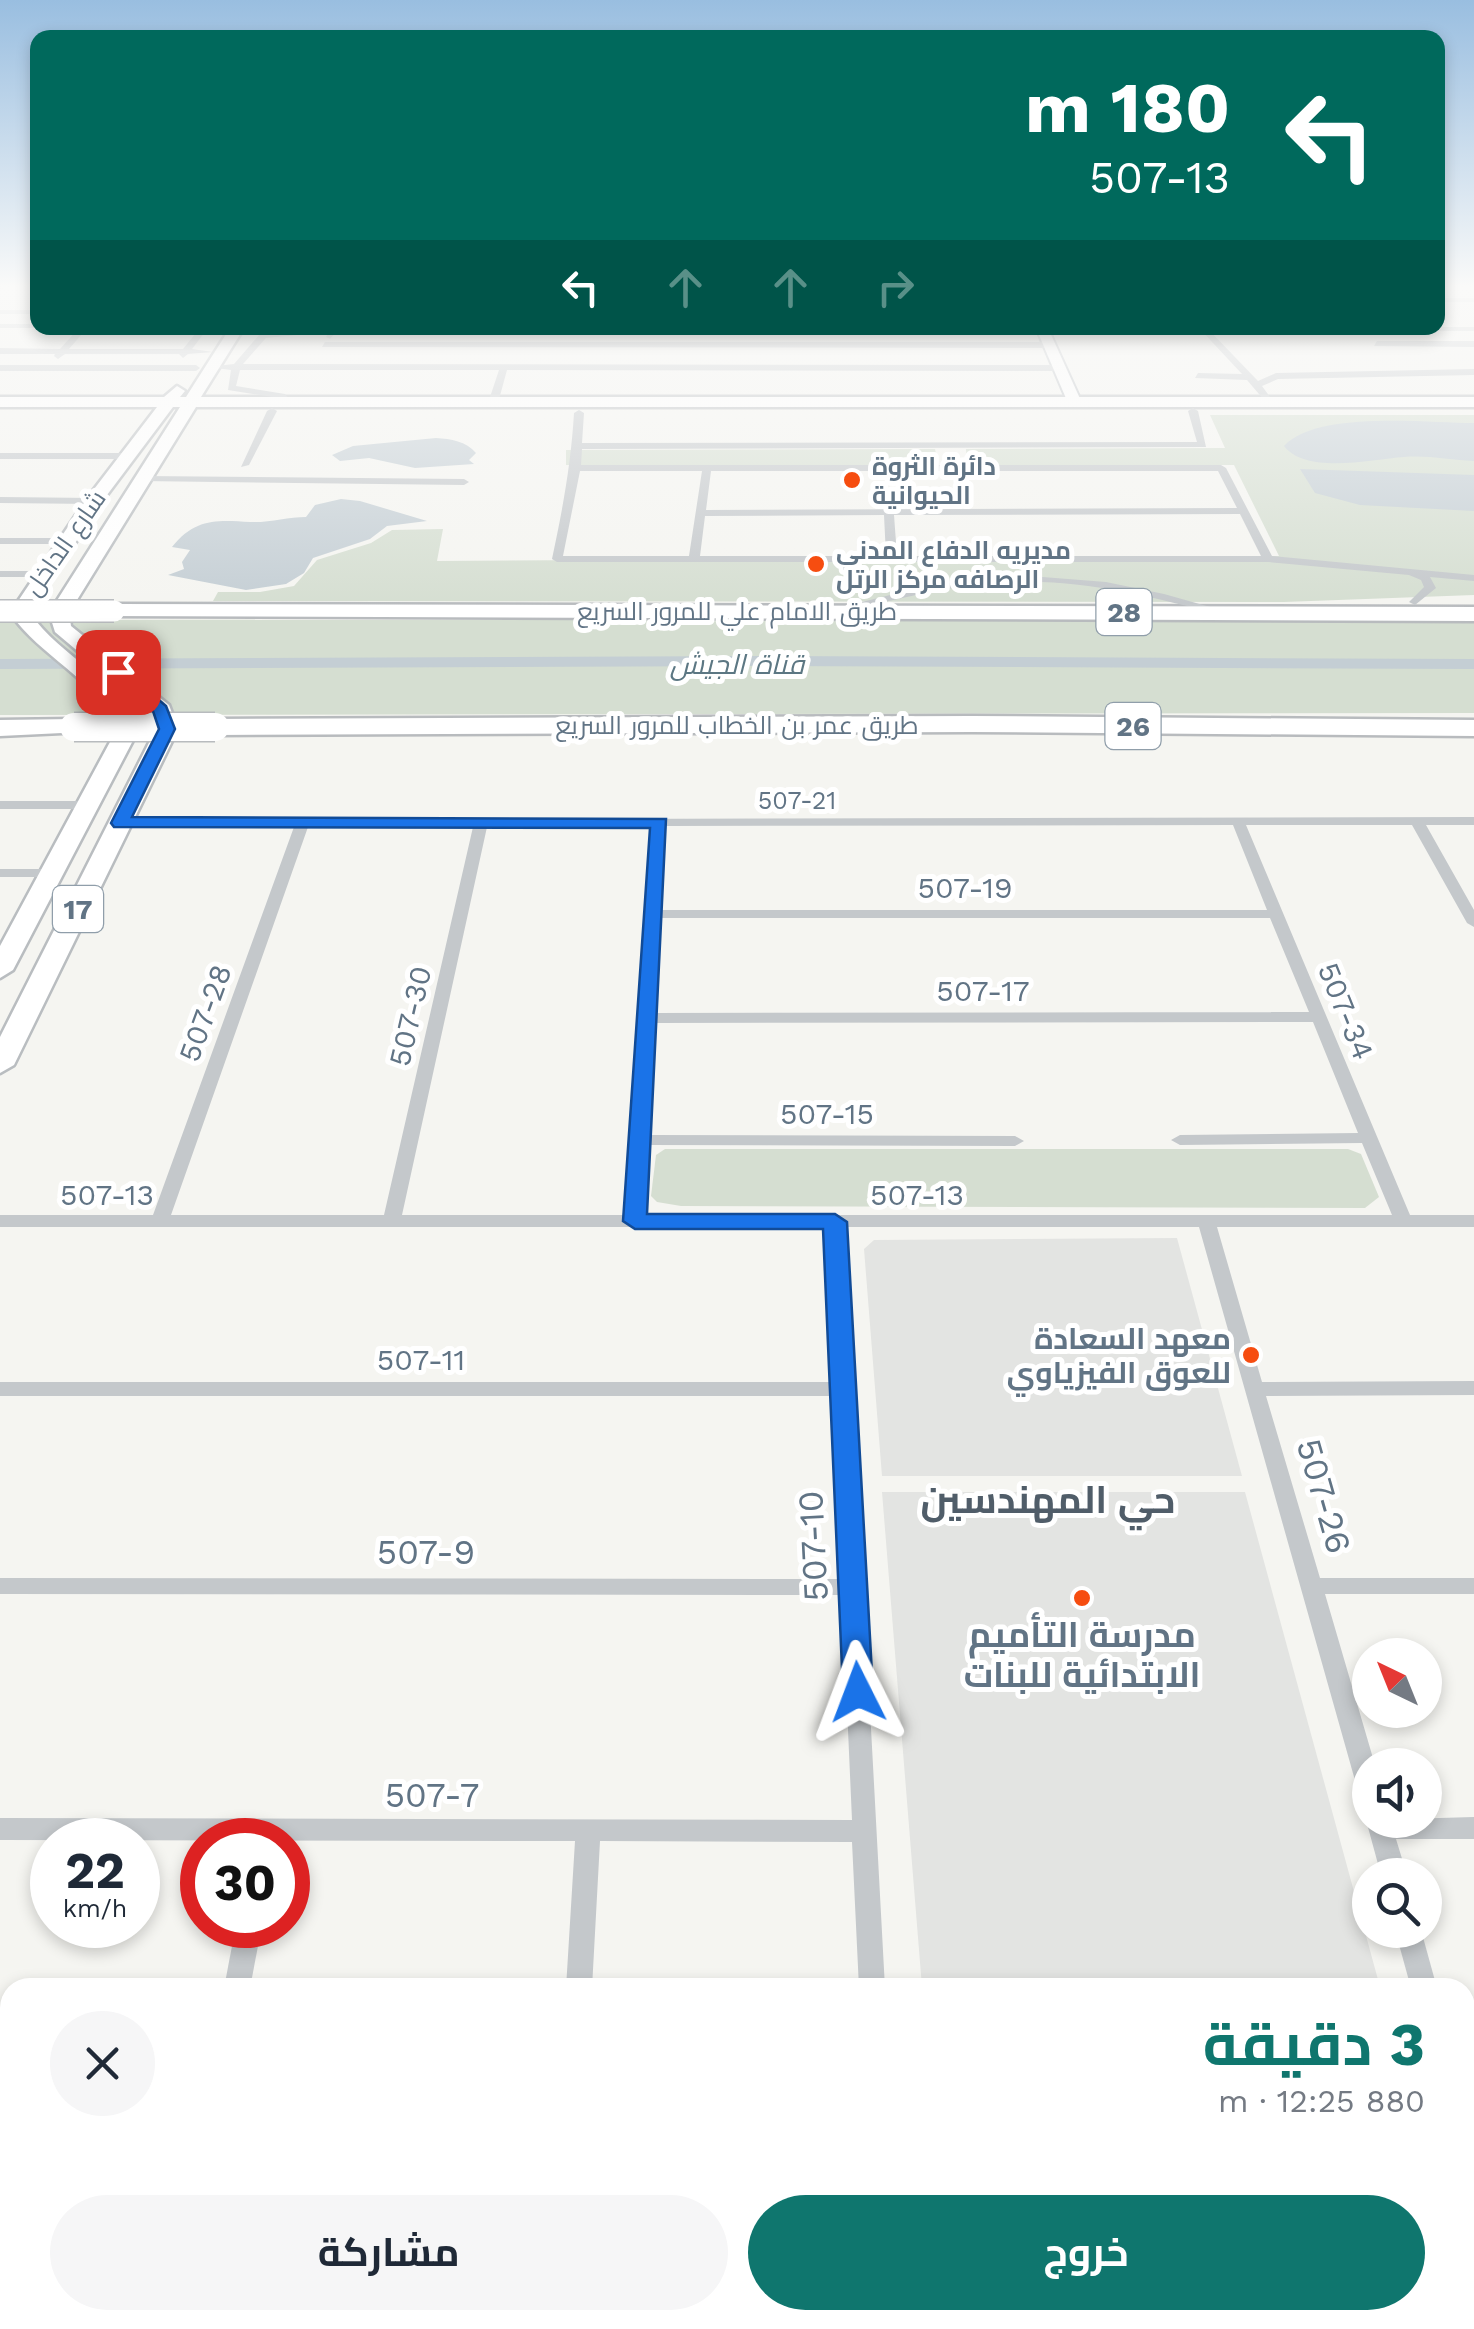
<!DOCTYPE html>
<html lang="ar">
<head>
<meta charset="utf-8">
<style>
  body { margin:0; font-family:"Work Sans",Cairo,sans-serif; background:#f6f6f7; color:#1f2937; direction:rtl; height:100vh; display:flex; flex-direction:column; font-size:38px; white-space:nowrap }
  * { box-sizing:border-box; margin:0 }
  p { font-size:32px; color:#747a83 }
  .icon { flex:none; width:55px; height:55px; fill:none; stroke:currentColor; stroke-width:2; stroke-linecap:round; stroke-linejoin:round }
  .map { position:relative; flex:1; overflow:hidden; direction:ltr }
  .side { position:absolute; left:0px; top:1978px; width:1475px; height:352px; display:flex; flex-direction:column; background:#fff; border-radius:30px 30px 0 0; box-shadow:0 5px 15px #0003; direction:rtl }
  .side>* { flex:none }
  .top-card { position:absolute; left:30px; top:30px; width:1415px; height:305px; border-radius:20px; box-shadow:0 5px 15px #0003; direction:rtl; background:#00695c; color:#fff; overflow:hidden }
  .needle { width:65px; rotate:317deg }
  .fabs { position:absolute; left:1352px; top:1638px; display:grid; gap:20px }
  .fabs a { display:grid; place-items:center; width:90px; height:90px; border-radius:50%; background:#fff; box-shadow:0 5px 15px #0003; font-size:50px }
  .speed { position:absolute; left:30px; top:1818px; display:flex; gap:20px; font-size:50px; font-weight:700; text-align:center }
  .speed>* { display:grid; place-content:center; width:130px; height:130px; border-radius:50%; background:#fff; box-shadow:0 5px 15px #0003; line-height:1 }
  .speed small { font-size:25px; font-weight:400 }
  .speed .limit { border:15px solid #d22; background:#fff; color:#111 }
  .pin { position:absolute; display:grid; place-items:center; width:85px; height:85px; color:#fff; margin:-42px; border-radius:20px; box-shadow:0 5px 15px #0006 }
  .me { position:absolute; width:110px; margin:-55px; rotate:357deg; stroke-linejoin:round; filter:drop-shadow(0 0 8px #0008) }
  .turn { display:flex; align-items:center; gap:35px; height:210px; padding:0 50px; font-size:45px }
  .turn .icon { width:130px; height:130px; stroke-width:2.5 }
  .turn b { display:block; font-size:70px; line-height:85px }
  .lanes { display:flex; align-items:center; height:95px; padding:0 50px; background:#0003; justify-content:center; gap:50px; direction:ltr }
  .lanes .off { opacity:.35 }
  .round { display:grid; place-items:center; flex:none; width:105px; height:105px; border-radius:52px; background:#f6f6f7 }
  .summary { display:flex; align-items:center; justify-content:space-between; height:170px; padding:0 50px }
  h1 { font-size:60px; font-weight:700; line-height:75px; color:#0f766e }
  .button { display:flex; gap:20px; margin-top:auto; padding:20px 50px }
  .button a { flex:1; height:115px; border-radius:60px; background:#0f766e; color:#fff; font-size:40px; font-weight:700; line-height:115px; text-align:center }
  .button a+a { background:#f6f6f7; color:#1f2937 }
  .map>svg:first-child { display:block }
</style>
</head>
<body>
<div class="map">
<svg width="1474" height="2329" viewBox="0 0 1474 2329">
  <rect width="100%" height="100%" fill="#f5f5f1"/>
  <!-- built -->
  <g fill="#e3e4e2">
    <path d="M1177 1238 1242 1476H882L864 1249 874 1240Z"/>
    <path d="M882 1492H1245L1380 1987H922Z"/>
  </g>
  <!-- green -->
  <g fill="#d5ded1">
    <path d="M1210 415H1474V595L1284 602 213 601 218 592H260L294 586 317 560 371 543 392 530 443 529 437 561 1279 556 1234 465H967L966 449 1225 448Z"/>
    <path d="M935 449 939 465H566V450Z"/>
    <path d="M1474 619V713L0 715V620Z"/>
    <path d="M665 1149H1348L1361 1154 1379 1197 1365 1208 681 1206 657 1202 651 1196 656 1155Z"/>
  </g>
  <!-- water -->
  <g fill="#c4ced4">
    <path d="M1474 423V461C1451 460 1427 455 1404 457 1373 459 1306 475 1284 446 1317 410 1427 423 1474 423Z"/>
    <path d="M436 438C451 439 466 441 476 453L469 460 474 464 415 468 369 458 340 461 332 455 353 446Z"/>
    <path d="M1300 469 1474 475V511L1360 505 1315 493Z"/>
    <path d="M341 499 360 501 427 521 387 526 370 539 313 558 304 573 286 584 246 590 168 575 184 569 182 562 190 550 172 547C195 518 217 520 250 522 269 523 288 517 306 517L315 505Z"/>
  </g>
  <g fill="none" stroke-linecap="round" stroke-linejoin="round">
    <!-- canal -->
    <path fill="#c4ced4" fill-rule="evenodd" d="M767 656 1474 659V669L767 666 0 669V659Z"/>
    <defs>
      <path id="secondary" d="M1036 328H1048L1082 403 1080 406 1068 403Z"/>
      <path id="primary" d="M230 328H244L201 397H1474V407H196L69 613 71 626 169 705 178 729 14 1065 0 1073V1037L156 729 151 713 55 632 49 613 180 407H173L101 503 30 613C62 659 116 676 139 729L13 970 0 978V946L117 729C96 678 41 658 10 613L88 497 157 407H0V397H164L177 386 185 391 180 397H186Z"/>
      <g id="highway">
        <path d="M114 604 1474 607V621L106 616 103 611 106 606Z"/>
        <path d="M972 716 1474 720V736L972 732 215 735 202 727 215 719Z"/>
        <path d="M74 719 83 722 87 727 83 732 0 736V720Z"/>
      </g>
    </defs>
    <!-- secondary casing -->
    <use href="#secondary" stroke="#b8bdc2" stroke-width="4"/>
    <!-- primary casing -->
    <use href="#primary" stroke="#b9bdc0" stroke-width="5"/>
    <!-- highway casing -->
    <use href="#highway" stroke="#b8bbbe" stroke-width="5"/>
    <!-- street -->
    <g fill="#c4c8cb" fill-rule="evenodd">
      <path d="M0 284H8L0 290Z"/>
      <rect x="1438" y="298" width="36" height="4"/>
      <rect x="0" y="310" width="38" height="4"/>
      <path d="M0 324H38V328H41H0Z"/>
      <path d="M1438 327H1474V331H1360L1356 329Z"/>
      <path d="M79 328H87L69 349H183L200 328H208L192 349 213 352 188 354 183 358 179 354H65L58 359 54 356 55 354H0V348L60 349Z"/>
      <path d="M324 328H385L381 330H338L330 339 326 337 329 332 266 338 243 364 1060 365 1064 368 1060 371 507 370 498 403 493 406 488 403 499 370H240L236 386 285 394 292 403 287 406 279 398 228 390 231 370 208 367 234 364 260 334Z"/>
      <path d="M518 328H622L618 330H522Z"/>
      <path d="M797 328H948L944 330 800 331Z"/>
      <path d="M1199 328H1207L1258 381 1276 373 1474 369V375L1278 379 1262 386 1275 404 1270 407 1247 380 1195 378 1198 373 1242 374Z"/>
      <path d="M1377 341H1474V347L1374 346Z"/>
      <path d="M325 342H1049L1053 345 1049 348 322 347Z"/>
      <path d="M0 365H196L200 368 196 371H0Z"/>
      <path d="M272 408 277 411 249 465 241 467 267 411Z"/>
      <path d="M1193 408 1198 411 1206 447 582 449 581 465H1221L1226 468 1272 556 1474 575V581L1430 577 1436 588 1415 605 1409 602 1424 587 1421 580 1409 575 1268 562H557L552 559C563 507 571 464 574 413L579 410 584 413 582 443 1197 442 1188 411ZM580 471H702L689 556H563ZM711 471H1218L1237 508 706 510ZM1240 514 1261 556H897L894 515ZM884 515 886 556H700L705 516Z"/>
      <path d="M0 453H128L133 456 128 459H0Z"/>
      <path d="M144 476 464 479 469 482 464 485 141 481V477Z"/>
      <path d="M0 497 94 498 99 501 94 504 0 503Z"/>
      <path d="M0 538H66L71 541 66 544H0Z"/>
      <path d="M0 571H42L47 574 42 577H0Z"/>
      <path d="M1017 575 1106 582 1164 594 1228 612 1222 615C1155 598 1088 580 1018 582 956 583 896 600 836 613L830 610 930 585Z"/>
      <path d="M0 801H87L94 805 87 809H0Z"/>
      <path d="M1474 817V825H1426L1474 910V927L1467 923 1412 825H1246L1410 1215H1474V1227H1217L1262 1382 1474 1381V1395L1266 1396 1320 1578H1474V1594H1325L1375 1765H1370V1801L1361 1798 1358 1791 1199 1227H844L885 1988H859L852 1842 600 1841 592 1988H566L575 1841 0 1840V1818L852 1820 842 1595 0 1594V1578L841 1579 833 1396H0V1382H833L826 1227H0V1215H153L294 827H120L113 823 115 820ZM1233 825 1267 910H661L666 826ZM652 826 626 1215H402L487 827ZM308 827H473L384 1215H171ZM661 918H1270L1309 1012 655 1013ZM1313 1022 1358 1133 1180 1135 1171 1140 1180 1145 1362 1143 1392 1215H644L648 1145 1015 1146 1024 1141 1015 1136 649 1135 655 1023Z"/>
      <path d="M0 869H51L58 873 51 877H0Z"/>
      <path d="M1369 1813 1370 1820 1474 1817V1839H1396L1407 1875H1381L1366 1820Z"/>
      <path d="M236 1925H262L250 1988H224Z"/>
      <path d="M1395 1930H1421L1437 1988H1411Z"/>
      <path d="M1465 2124 1474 2128V2172L1471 2173 1465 2171Z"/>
      <path d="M156 2320H186L184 2329H154Z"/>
      <path d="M544 2320H574L573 2329H543Z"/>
      <path d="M873 2320H903L904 2329H874Z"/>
      <path d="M1290 2320H1320L1322 2329H1292Z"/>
    </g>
    <!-- secondary -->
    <use href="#secondary" fill="#fff" fill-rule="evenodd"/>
    <!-- primary -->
    <use href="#primary" fill="#fff" fill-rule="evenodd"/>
    <!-- highway -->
    <use href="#highway" fill="#fff" fill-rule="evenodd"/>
    <defs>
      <path id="highway-bridge-far1" d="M0 611H114"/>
      <path id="highway-bridge" d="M74 727H215"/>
    </defs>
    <!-- highway-bridge-far1 casing -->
    <use href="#highway-bridge-far1" stroke="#b8bbbe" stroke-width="24" stroke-linecap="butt"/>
    <!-- highway-bridge casing -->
    <use href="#highway-bridge" stroke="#b8bbbe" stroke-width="31" stroke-linecap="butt"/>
    <!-- highway-bridge-far1 -->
    <use href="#highway-bridge-far1" stroke="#fff" stroke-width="21"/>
    <!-- highway-bridge -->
    <use href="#highway-bridge" stroke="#fff" stroke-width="28"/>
  </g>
  <!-- wall -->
  <rect fill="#989fa3" x="638" y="328" width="60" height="6"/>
  <!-- sky -->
  <linearGradient id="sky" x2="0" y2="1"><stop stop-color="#99bee0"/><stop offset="0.47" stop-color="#fafaf9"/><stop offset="1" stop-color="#fafaf9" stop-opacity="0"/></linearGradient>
  <rect width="1474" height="610" fill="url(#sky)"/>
  <!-- route -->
  <path fill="#1a73e8" stroke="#114b97" stroke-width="2.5" d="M112 669H123L166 706 175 729 132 817 666 819 647 1214H835L847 1222 873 1692 868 1700 858 1704 847 1700 843 1692 823 1229H635L623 1221 650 828 114 827 111 823 159 729 153 711 112 676Z"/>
  <!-- markers -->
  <g fill="#f64d10" stroke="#fff" stroke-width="4">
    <circle cx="852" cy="480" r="10"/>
    <circle cx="816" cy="564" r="10"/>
    <circle cx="1251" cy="1355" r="10"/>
    <circle cx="1082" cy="1598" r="10"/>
  </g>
  <g text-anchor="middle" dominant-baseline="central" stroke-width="10" stroke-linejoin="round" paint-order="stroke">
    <!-- far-poi labels -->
    <g font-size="25" font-weight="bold" fill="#617485" stroke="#fff" text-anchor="start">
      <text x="872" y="466">دائرة الثروة<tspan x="872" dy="29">الحيوانية</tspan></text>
      <text x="836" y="550">مديريه الدفاع المدني<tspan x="836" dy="29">الرصافه مركز الرتل</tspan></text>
    </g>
    <!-- far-street labels -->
    <g font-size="25" fill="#617485" stroke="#fff">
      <text transform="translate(65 543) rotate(-55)">شارع الداخل</text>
      <text x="737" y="611">طريق الامام علي للمرور السريع</text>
      <text x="737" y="725">طريق عمر بن الخطاب للمرور السريع</text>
      <text x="797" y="800">507-21</text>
    </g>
    <!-- shield labels -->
    <g fill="#fff" stroke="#909eaa" stroke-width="2.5">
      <rect x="1096.5" y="589" width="55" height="46" rx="8"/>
      <rect x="1105.5" y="703" width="55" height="46" rx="8"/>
      <rect x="53" y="886" width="50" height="46" rx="8"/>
    </g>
    <g font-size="28" font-weight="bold" fill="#617485">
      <text x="1124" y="612">28</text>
      <text x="1133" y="726">26</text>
      <text x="78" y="909">17</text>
    </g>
    <!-- far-water labels -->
    <g font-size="28" font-style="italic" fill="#5c7783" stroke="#fff">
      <text x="737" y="664">قناة الجيش</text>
    </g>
    <!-- street labels -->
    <g font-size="30" fill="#617485" stroke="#fff">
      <text x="965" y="887">507-19</text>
      <text x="983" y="990">507-17</text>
      <text transform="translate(1346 1011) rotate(68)">507-34</text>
      <text transform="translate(205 1013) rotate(-70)">507-28</text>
      <text transform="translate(410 1016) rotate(-77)">507-30</text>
      <text x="827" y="1113">507-15</text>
      <text x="107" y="1194">507-13</text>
      <text x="917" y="1194">507-13</text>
      <text x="421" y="1359">507-11</text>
    </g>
    <!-- poi labels -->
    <g font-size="30" font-weight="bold" fill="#617485" stroke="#fff" text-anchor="end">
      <text x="1231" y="1338">معهد السعادة<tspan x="1231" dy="34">للعوق الفيزياوي</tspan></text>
    </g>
    <!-- near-street labels -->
    <g font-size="35" fill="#617485" stroke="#fff">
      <text transform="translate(1324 1496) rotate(74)">507-26</text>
      <text transform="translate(813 1546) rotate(-93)">507-10</text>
      <text x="426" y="1552">507-9</text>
      <text x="432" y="1795">507-7</text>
    </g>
    <!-- near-poi labels -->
    <g font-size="35" font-weight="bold" fill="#617485" stroke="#fff">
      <text x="1082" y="1635">مدرسة التأميم<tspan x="1082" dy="40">الابتدائية للبنات</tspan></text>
    </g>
    <!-- near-neighbourhood labels -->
    <g font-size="38" font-weight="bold" fill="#505d69" stroke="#fff">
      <text x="1048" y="1500">حي المهندسين</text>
    </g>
  </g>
</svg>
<div class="fabs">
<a><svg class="needle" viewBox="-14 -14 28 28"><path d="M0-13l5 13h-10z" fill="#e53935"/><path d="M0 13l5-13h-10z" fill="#747a83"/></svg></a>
<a><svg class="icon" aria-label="sound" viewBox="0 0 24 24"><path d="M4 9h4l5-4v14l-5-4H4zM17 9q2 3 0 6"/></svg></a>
<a><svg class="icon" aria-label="search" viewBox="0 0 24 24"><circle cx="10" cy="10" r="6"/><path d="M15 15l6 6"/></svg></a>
</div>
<div class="speed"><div>22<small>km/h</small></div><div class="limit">30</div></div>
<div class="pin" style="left:118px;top:672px;background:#d93025"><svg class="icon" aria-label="arrive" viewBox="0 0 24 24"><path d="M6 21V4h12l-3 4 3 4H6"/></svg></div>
<svg class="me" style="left:858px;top:1692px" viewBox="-20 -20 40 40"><path d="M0-17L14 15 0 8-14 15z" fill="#1a73e8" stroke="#fff" stroke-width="4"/></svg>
<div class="top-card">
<div class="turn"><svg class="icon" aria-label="left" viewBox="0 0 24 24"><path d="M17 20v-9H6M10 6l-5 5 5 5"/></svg><div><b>180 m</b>507-13</div></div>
<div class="lanes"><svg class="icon" aria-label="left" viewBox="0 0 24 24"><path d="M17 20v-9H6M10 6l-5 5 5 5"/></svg><svg class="icon off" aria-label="ahead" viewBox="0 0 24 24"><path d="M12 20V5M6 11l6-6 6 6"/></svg><svg class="icon off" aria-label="ahead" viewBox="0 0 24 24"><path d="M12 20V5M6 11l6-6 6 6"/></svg><svg class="icon off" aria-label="right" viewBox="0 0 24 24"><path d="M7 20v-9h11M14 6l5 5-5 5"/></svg></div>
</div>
<section class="side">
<div class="summary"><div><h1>3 دقيقة</h1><p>880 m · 12:25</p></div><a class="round"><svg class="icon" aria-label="close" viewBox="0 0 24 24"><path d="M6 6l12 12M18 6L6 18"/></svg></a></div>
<div class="button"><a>خروج</a><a>مشاركة</a></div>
</section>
</div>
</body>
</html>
